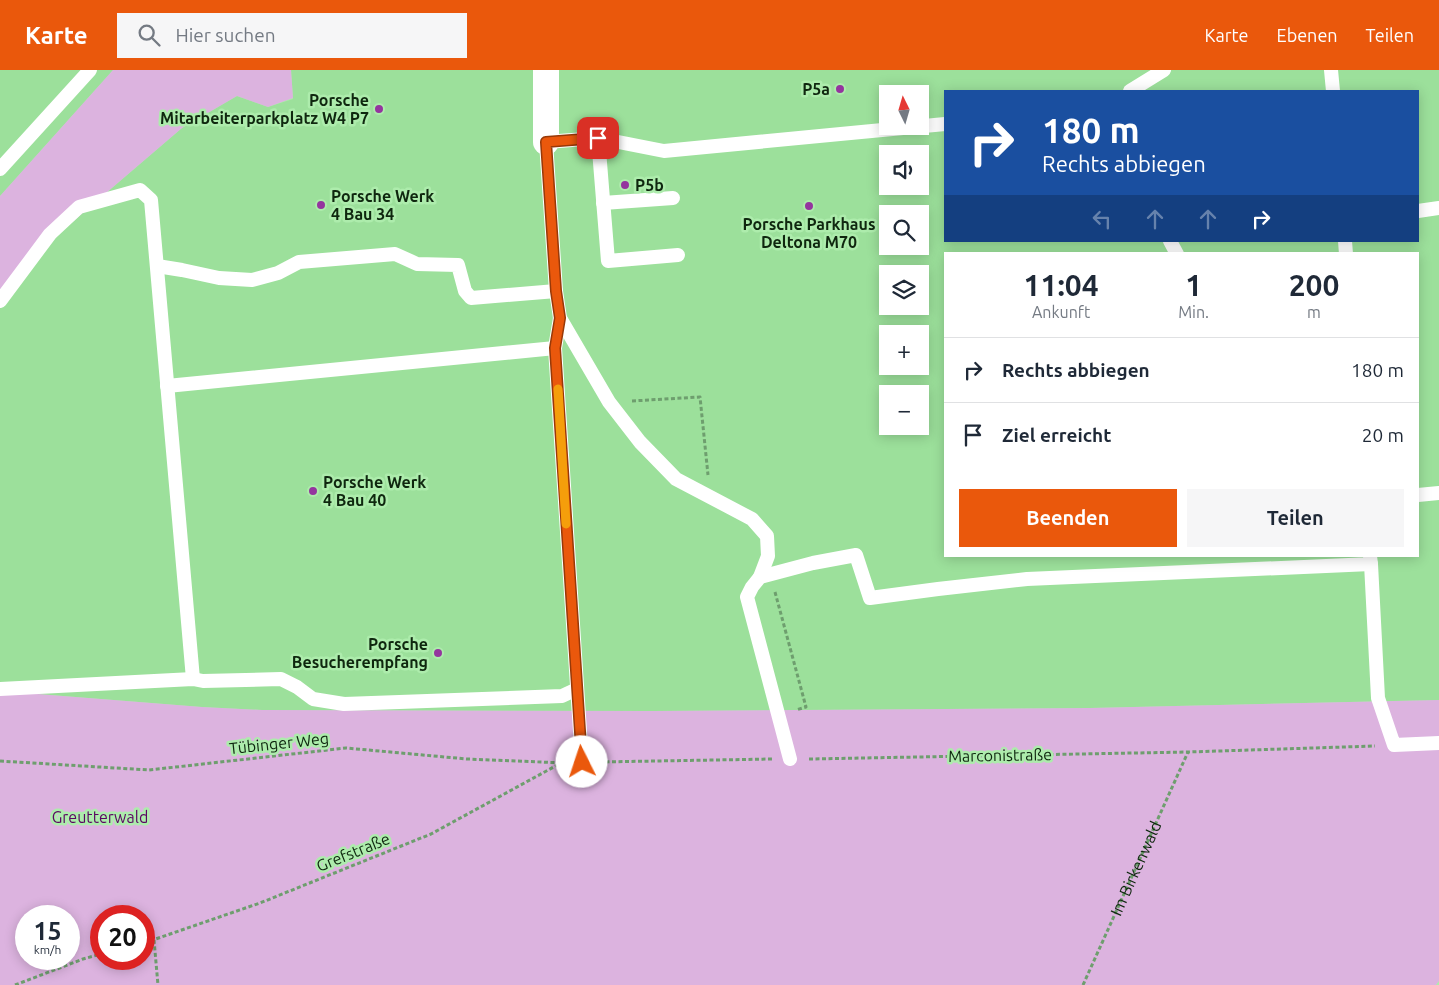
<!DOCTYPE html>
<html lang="de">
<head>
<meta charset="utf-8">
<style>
  body { margin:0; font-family:Ubuntu,sans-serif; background:#f6f6f7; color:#1f2937; height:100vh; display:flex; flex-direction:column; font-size:19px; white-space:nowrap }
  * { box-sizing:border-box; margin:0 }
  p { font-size:16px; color:#747a83 }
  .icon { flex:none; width:28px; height:28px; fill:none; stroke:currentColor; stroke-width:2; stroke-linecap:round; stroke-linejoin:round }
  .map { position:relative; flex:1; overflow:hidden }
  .side { position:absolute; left:944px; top:182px; width:475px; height:305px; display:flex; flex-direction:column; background:#fff; border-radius:0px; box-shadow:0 2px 12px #0003 }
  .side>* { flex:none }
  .guide { position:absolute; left:944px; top:20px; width:475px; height:152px; border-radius:0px; box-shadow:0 2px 12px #0003; background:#1a4fa0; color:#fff; overflow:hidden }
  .needle { width:32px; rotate:355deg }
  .tools { position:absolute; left:879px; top:15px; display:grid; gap:10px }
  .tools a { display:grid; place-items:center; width:50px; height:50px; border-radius:0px; background:#fff; box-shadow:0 2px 12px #0003; font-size:25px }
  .speed { position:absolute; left:15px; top:835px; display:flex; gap:10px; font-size:25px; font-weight:700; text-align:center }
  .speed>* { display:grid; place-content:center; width:65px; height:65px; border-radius:50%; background:#fff; box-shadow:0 2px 12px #0003; line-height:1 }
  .speed small { font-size:12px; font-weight:400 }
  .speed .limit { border:8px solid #d22; background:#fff; color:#111 }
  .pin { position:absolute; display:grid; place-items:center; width:42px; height:42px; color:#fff; margin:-21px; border-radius:10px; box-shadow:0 2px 8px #0006 }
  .me { position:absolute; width:55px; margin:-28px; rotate:356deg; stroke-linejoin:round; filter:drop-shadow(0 0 4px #0008) }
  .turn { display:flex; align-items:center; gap:18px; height:105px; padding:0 15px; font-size:22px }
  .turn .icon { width:65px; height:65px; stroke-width:2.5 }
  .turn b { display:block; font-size:35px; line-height:42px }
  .lanes { display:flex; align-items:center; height:48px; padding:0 15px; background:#0003; justify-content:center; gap:25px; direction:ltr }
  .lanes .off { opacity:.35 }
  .eta { display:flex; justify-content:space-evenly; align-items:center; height:85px; text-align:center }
  .eta b { font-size:30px; font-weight:700; line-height:35px }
  .button { display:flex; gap:10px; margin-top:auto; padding:10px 15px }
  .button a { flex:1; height:58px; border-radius:0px; background:#ea580c; color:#fff; font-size:20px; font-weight:700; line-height:58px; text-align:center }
  .button a+a { background:#f6f6f7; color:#1f2937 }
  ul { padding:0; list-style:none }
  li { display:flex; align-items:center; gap:15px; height:65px; padding:0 15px; border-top:1px solid #e0e1e3 }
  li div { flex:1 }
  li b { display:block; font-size:19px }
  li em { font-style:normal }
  header { display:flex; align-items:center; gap:30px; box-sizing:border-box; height:70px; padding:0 25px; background:#ea580c; color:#fff }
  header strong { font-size:24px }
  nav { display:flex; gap:28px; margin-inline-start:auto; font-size:18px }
  .search { width:350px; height:45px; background:#f6f6f7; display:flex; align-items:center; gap:12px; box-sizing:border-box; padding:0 18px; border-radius:0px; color:#747a83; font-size:19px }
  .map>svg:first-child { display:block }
</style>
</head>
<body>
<header>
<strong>Karte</strong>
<div class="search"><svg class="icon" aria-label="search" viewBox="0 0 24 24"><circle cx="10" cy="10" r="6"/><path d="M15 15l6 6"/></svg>Hier suchen</div>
<nav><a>Karte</a><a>Ebenen</a><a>Teilen</a></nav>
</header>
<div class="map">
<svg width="1439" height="915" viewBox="0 0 1439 915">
  <rect width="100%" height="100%" fill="#adecac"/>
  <!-- built -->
  <g fill="#9ce09b" fill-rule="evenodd">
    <path d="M0 0H113L0 126Z"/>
    <path d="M291 0H1439V630L1090 638 653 641 262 640 202 637 0 621V229L15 201 182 58 237 26 268 37 293 29ZM945 21H1418V171H945ZM888 24H920V56H888ZM888 84H920V116H888ZM888 144H920V176H888ZM945 184H1418V486H945ZM888 204H920V236H888ZM888 264H920V296H888ZM888 324H920V356H888Z"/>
  </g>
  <!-- green -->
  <g fill="#dcb3df" fill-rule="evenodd">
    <path d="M113 0H291L293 28 268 37 237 26 182 58 15 201 0 229V126Z"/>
    <path d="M0 621 202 637 262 640 653 641 1090 638 1439 630V911L1436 915H0ZM26 846H69V889H26ZM101 846H144V889H101Z"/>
  </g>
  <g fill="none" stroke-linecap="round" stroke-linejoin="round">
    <!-- path -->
    <g stroke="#6e9e6e" stroke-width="3" stroke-dasharray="4 2.5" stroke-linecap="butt">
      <path d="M632 331 700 327 708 405"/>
      <path d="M775 522 806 637 796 640"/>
      <path d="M809 689 1188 682 1375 676"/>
      <path d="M0 691 149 700 346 678 467 689 565 693"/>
      <path d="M599 692 772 689"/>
      <path d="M154 870 158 915"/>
      <path d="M144 873 260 833 431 764 561 693"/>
      <path d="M15 915 83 889 101 884"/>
      <path id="s1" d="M1083 915 1188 682"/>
    </g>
    <!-- lane -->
    <g stroke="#fff" stroke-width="14">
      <path d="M1331 0 1333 21"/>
      <path d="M1130 21 1164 0"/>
      <path d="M598 68 608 191 678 185"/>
      <path d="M0 99 90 0"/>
      <path d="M603 133 673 128"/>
      <path d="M1418 141 1439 138"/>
      <path d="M1170 171 1177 184"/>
      <path d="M1345 171 1346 184"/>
      <path d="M157 196 182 200 219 208 252 210 278 203 299 192 395 184 417 194 458 195 465 221 471 228 556 221"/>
      <path d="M0 231 50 164 79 137 140 120 151 130 193 609"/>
      <path d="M560 248 555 278 582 692"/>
      <path d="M167 316 555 278"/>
      <path d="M1418 425 1439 423"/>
      <path d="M1371 494 1378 628 1394 675 1439 673"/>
      <path d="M760 507 768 486 767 466 752 449 676 409 640 372 609 332 560 248 556 221 546 72 598 68 664 81 945 54"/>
      <path d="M0 619 193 609 203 611 281 609 297 617 313 629 344 634 562 626 577 619"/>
      <path d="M790 689 747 527 752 517 760 507 813 493 856 485 870 528 938 519 1027 509 1371 494 1370 486"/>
    </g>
    <!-- street -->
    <path stroke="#fff" stroke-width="26" d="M546 72V0"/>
  </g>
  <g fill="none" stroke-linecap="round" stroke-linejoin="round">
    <defs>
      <path id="route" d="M582 692 555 278 560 248 556 221 546 72 598 68"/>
    </defs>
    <!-- route casing -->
    <use href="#route" stroke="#983908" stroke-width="12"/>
    <!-- route -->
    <use href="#route" stroke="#ea580c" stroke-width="9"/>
    <!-- slow -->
    <path stroke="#f59e0b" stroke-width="9" d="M558 319 566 454"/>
  </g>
  <!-- markers -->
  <g fill="#94359e" stroke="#adecac" stroke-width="2">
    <circle cx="840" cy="19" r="5"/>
    <circle cx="379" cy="39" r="5"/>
    <circle cx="625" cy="115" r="5"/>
    <circle cx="321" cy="135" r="5"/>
    <circle cx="809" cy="136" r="5"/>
    <circle cx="313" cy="421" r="5"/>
    <circle cx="438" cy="583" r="5"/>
  </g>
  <g text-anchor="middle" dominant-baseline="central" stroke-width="5" stroke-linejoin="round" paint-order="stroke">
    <!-- poi labels -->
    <g font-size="16" font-weight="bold" fill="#0f270f" stroke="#adecac" text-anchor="end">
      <text x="830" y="19">P5a</text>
      <text x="369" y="30">Porsche<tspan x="369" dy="18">Mitarbeiterparkplatz W4 P7</tspan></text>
      <text x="635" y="115" text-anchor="start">P5b</text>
      <text x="331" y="126" text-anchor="start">Porsche Werk<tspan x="331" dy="18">4 Bau 34</tspan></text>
      <text x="809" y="154" text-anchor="middle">Porsche Parkhaus<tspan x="809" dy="18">Deltona M70</tspan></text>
      <text x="323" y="412" text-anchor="start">Porsche Werk<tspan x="323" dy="18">4 Bau 40</tspan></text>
      <text x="428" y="574">Porsche<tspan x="428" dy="18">Besucherempfang</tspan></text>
    </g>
    <!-- street labels -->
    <g font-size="16" fill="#0f270f" stroke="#adecac">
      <text transform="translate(279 673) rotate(-6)">Tübinger Weg</text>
      <text transform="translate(1000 685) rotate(-1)">Marconistraße</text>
      <text transform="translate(353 782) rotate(-22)">Grefstraße</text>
      <text stroke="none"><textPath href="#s1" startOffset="128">Im Birkenwald</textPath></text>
    </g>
    <!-- park labels -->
    <g font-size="16" fill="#5a0562" stroke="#adecac">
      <text x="100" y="747">Greutterwald</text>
    </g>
  </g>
</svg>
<div class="tools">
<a><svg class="needle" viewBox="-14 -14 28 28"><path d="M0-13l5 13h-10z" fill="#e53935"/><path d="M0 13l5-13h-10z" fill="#747a83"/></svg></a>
<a><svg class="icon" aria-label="sound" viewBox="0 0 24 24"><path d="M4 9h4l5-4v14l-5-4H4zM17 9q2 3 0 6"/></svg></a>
<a><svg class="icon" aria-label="search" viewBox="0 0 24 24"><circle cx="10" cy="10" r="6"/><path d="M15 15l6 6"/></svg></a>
<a><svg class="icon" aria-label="layers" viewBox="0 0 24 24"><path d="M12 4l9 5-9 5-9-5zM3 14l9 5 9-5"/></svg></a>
<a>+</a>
<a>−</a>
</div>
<div class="speed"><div>15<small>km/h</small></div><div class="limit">20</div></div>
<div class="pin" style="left:598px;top:68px;background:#d93025"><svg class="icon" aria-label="arrive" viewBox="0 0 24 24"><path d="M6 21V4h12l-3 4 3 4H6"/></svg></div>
<svg class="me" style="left:582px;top:692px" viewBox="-20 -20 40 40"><circle r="19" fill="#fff"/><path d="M0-13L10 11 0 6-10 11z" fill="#ea580c"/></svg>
<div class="guide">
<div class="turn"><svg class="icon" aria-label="right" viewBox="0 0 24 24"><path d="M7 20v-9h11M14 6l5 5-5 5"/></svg><div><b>180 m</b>Rechts abbiegen</div></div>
<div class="lanes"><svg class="icon off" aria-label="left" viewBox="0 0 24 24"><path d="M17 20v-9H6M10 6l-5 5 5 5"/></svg><svg class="icon off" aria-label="ahead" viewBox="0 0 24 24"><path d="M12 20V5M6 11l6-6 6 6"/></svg><svg class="icon off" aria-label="ahead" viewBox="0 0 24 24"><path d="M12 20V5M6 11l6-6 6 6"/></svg><svg class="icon" aria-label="right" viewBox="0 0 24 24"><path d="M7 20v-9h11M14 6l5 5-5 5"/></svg></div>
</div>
<section class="side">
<div class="eta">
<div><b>11:04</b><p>Ankunft</p></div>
<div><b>1</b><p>Min.</p></div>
<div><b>200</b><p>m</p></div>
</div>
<ul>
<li><svg class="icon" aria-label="right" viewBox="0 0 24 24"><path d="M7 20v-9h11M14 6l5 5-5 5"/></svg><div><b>Rechts abbiegen</b></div><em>180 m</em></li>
<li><svg class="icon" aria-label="arrive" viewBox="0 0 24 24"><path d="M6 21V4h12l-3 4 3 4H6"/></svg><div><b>Ziel erreicht</b></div><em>20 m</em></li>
</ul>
<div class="button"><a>Beenden</a><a>Teilen</a></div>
</section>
</div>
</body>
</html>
